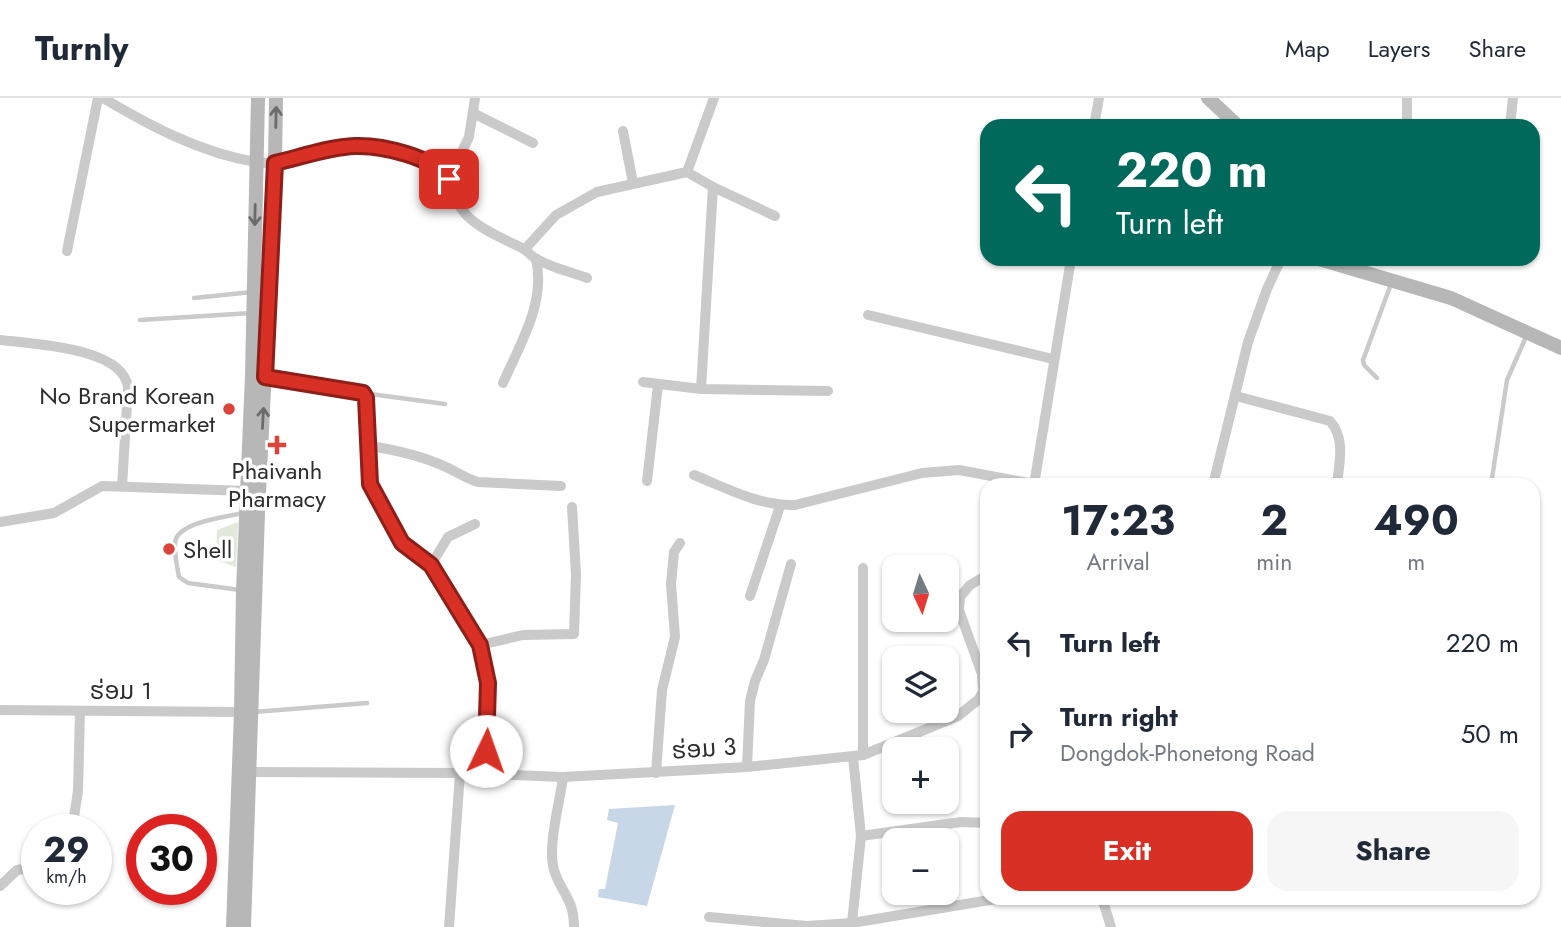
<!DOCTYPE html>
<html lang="en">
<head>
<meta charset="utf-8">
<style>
  body { margin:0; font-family:Jost,"Noto Sans Lao",sans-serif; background:#f6f6f7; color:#1f2937; height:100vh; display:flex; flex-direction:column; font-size:26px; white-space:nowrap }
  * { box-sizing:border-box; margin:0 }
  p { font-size:23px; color:#747a83 }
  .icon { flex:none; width:38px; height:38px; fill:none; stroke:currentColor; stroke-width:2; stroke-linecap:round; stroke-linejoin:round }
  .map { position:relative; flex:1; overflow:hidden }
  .details { position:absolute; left:980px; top:380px; width:560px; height:427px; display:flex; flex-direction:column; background:#fff; border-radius:21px; box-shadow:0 2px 5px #0004 }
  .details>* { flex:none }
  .top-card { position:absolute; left:980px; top:21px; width:560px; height:147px; border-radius:21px; box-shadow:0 2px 5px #0004; background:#00695c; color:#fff; overflow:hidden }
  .needle { width:46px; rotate:176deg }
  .buttons { position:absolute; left:882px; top:457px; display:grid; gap:14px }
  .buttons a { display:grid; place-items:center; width:77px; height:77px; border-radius:14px; background:#fff; box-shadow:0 2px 5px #0004; font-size:35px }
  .speed { position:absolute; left:21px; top:716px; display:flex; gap:14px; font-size:35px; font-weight:700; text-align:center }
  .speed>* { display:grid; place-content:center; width:91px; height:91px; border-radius:50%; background:#fff; box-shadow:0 2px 5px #0004; line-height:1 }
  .speed small { font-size:18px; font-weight:400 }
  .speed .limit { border:10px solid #d22; background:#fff; color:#111 }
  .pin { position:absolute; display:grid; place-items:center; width:60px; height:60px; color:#fff; margin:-30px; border-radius:14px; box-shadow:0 4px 10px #0006 }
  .me { position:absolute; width:77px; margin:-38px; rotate:3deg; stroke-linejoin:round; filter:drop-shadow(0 0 5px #0008) }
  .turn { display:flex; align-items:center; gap:24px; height:147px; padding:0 21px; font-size:32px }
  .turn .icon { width:91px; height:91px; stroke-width:2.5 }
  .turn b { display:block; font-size:49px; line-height:60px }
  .eta { display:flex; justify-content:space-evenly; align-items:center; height:119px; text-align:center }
  .eta b { font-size:42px; font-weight:700; line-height:49px }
  .primary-button { display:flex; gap:14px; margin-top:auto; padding:14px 21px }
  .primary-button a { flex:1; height:80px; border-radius:21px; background:#d93025; color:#fff; font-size:28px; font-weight:700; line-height:80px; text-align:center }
  .primary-button a+a { background:#f6f6f7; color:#1f2937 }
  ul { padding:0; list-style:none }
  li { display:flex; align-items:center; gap:21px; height:91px; padding:0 21px }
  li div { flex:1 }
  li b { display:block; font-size:26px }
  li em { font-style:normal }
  header { display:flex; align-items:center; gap:42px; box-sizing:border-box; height:98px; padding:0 35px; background:#fff; border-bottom:2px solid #e0e1e3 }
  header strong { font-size:33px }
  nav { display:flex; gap:38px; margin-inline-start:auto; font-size:24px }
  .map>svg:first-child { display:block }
</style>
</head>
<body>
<header>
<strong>Turnly</strong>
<nav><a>Map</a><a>Layers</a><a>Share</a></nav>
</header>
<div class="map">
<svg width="1561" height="829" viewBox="0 0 1561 829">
  <rect width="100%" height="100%" fill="#fff"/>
  <!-- green -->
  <path fill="#e1e9db" d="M238 424 236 469 216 462 217 432Z"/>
  <!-- water -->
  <path fill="#c8d7e8" d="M675 707 647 808 598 799 599 791H605L618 725 607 722 609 711Z"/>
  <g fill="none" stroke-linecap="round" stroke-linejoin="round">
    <!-- lane -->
    <g stroke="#cacaca" stroke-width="4.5">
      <path d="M194 200 252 194"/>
      <path d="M140 222 252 215"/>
      <path d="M1377 280 1364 267 1363 262 1391 186"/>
      <path d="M363 295 445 306"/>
      <path d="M1491 387 1507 282 1526 239"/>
      <path d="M240 492 188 485 179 479C177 468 174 455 175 445 176 424 226 419 243 415"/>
      <path d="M253 614 367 605"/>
    </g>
    <!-- street -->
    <g stroke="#cacaca" stroke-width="10">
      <path d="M103 0C150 28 201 55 256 64 289 70 322 49 356 48 372 48 388 52 403 56 420 59 439 67 449 81"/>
      <path d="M475 0 469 39 449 81C457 124 488 133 522 150 527 152 530 157 535 160 549 169 571 174 587 180"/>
      <path d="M475 16 533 45"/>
      <path d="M1094 28 1099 0"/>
      <path d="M1407 28V0"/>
      <path d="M1510 28 1513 0"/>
      <path d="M623 33 633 85"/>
      <path d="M687 74 714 0"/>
      <path d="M525 151 556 117 597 94 687 74 713 89 775 118"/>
      <path d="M67 153 98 0"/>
      <path d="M868 217 1053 261"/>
      <path d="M0 242C32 246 124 249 128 290L122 388"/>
      <path d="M265 279 363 295 369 348 370 386 402 445 431 467 480 547 488 585 485 676"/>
      <path d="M643 284 701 291 828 293"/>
      <path d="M503 285C520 246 546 205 536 161"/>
      <path d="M701 291 713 89"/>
      <path d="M1236 298 1330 323C1346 341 1339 365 1337 387"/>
      <path d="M369 348C397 352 423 358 448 370 459 375 467 381 478 384L561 388"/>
      <path d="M694 377C726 390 759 408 795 407L922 375 959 372 1034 386"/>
      <path d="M647 383 658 287"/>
      <path d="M1034 387 1071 161"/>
      <path d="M1213 387 1248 244 1267 191 1281 161"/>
      <path d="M0 424 54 415 102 388 247 393"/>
      <path d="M431 467 448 439 475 426"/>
      <path d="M750 498 780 408"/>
      <path d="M480 547 523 537 574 536 576 476 572 409"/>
      <path d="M0 612 241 614"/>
      <path d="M863 657V470"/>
      <path d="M853 659 861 738 852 825 1002 800"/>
      <path d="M747 669 750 603 755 583 764 562 791 466"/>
      <path d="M246 674 460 675 563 679 747 669 863 657 958 618 979 601 983 593 982 576 959 512 960 499 970 487 987 477"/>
      <path d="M656 675 662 592 675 539 671 486 674 454 680 445"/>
      <path d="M563 679C560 704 547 749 554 772 561 795 574 800 574 829"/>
      <path d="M72 732 78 693 80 613"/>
      <path d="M861 738 961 724 987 725"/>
      <path d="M0 788 17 772 37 769"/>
      <path d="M1102 800 1111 829"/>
      <path d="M709 819 807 828 852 825"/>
      <path d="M449 829 460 675"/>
    </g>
    <!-- secondary -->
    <g stroke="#b7b7b7" stroke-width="14">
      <path d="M1208 0 1238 28"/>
      <path d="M1319 161 1451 200 1561 250"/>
      <path d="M233 829 241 614 243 492 252 277 258 0"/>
      <path d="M244 829 258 415 275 65 276 0"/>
    </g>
  </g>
  <!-- one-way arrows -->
  <defs><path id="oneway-shaft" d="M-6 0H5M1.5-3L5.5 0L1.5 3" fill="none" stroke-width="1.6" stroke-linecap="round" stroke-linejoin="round" transform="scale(1.75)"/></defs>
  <g stroke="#6b6b6b">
    <use href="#oneway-shaft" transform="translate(276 19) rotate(-89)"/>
    <use href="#oneway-shaft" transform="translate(255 117) rotate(91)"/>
    <use href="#oneway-shaft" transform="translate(263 320) rotate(-87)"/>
  </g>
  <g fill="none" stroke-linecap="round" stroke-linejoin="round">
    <defs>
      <path id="route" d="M449 81C433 59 382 47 355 48 329 49 301 59 275 65L265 279 363 295 366 300 370 386 402 445 431 467 480 547 488 585 486 653"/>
    </defs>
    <!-- route casing -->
    <use href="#route" stroke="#8d1f18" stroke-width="18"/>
    <!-- route -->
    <use href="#route" stroke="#d93025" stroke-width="12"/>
  </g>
  <!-- markers -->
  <g fill="#da4439" stroke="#fff" stroke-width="2.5">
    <circle cx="229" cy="311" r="7"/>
    <path d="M273.5 336.5h7v7h7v7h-7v7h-7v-7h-7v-7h7z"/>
    <circle cx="169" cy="451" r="7"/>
  </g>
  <g text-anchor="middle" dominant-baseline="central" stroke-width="7" stroke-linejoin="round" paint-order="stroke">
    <!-- poi labels -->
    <g font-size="24" fill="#2d2d2d" stroke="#fff" text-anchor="end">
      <text x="215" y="297">No Brand Korean<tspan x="215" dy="28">Supermarket</tspan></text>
      <text x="277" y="372" text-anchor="middle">Phaivanh<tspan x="277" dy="28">Pharmacy</tspan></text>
      <text x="183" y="451" text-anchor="start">Shell</text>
    </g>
    <!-- street labels -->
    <g font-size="24" fill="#2d2d2d" stroke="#fff">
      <text x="121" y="592">ຮ່ອມ 1</text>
      <text transform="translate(704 650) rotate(-4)">ຮ່ອມ 3</text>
    </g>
  </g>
</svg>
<div class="buttons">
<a><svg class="needle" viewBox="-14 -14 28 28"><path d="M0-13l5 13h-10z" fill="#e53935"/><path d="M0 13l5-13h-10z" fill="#747a83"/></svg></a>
<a><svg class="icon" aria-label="layers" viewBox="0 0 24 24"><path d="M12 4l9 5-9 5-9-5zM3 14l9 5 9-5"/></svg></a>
<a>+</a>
<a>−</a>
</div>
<div class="speed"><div>29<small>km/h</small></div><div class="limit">30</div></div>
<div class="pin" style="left:449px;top:81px;background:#d93025"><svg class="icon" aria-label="arrive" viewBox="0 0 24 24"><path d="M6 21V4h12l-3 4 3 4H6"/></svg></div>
<svg class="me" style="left:486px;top:653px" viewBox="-20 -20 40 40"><circle r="19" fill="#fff"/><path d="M0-13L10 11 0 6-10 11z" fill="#d93025"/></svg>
<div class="top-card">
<div class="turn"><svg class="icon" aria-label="left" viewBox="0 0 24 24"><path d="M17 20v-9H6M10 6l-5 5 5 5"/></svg><div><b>220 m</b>Turn left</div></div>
</div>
<section class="details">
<div class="eta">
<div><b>17:23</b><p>Arrival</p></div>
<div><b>2</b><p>min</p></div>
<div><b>490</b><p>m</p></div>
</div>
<ul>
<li><svg class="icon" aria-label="left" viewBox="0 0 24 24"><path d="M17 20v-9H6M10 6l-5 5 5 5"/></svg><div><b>Turn left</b></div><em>220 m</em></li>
<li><svg class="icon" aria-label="right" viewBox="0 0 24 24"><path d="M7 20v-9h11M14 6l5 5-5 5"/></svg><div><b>Turn right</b><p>Dongdok-Phonetong Road</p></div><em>50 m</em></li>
</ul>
<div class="primary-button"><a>Exit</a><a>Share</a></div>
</section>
</div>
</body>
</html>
